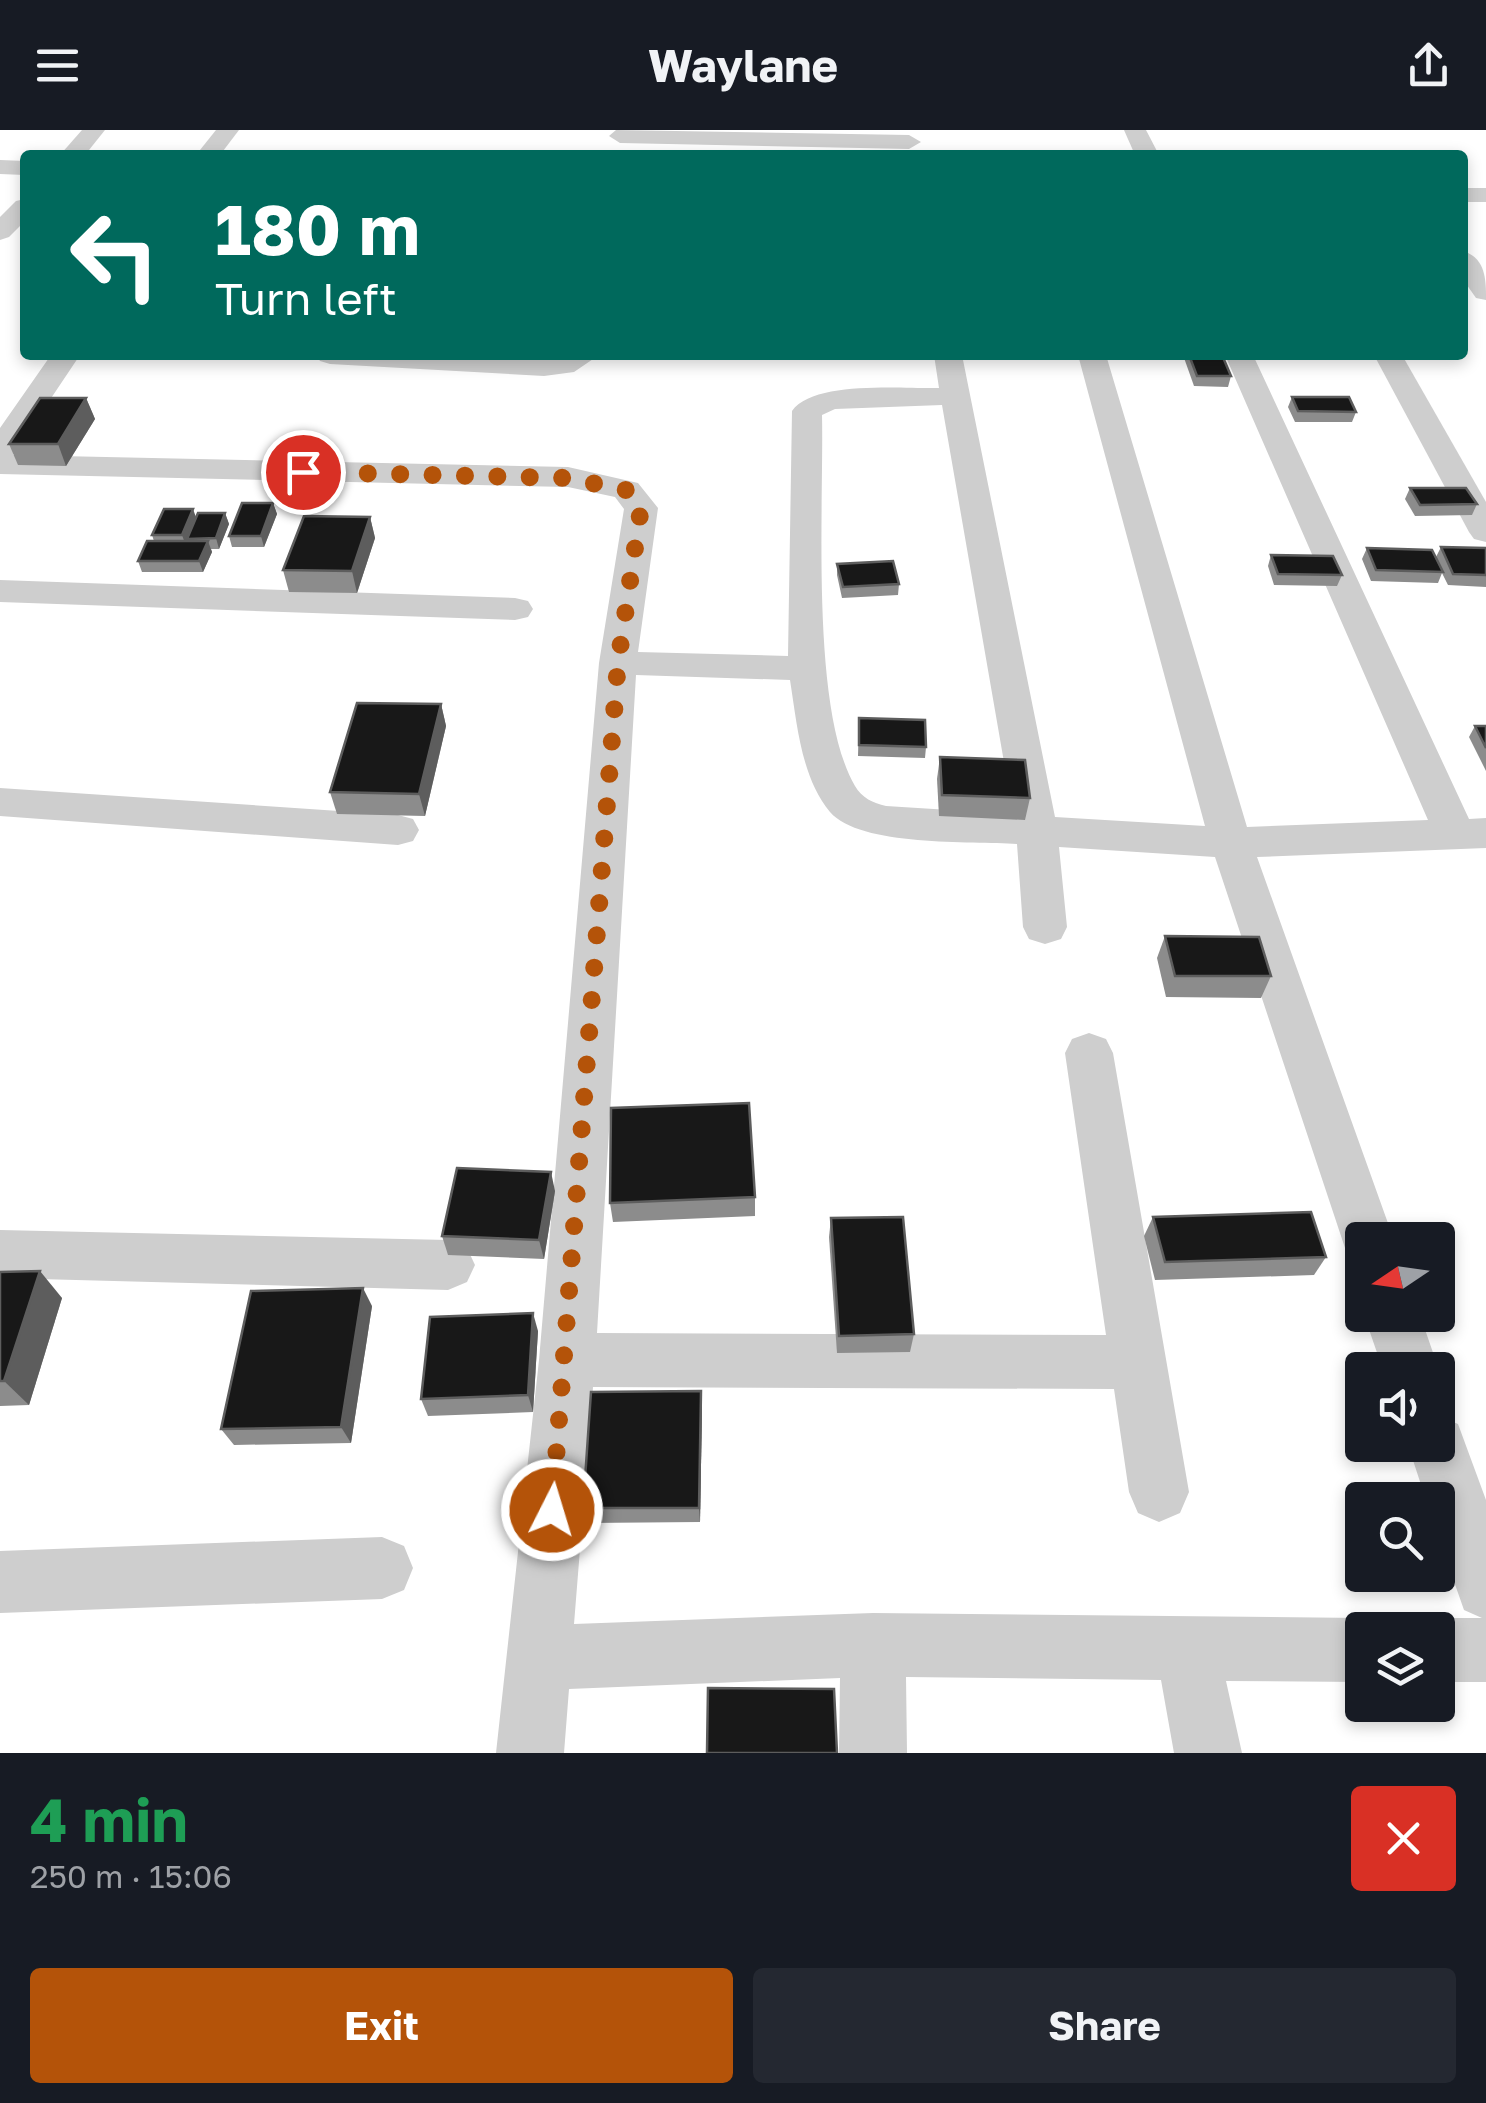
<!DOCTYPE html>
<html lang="en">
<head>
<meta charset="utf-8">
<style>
  body { margin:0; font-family:"Golos Text",sans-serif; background:#242831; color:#f1f3f6; height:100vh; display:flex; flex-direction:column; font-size:38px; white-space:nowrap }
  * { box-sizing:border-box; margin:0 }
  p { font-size:32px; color:#9ea1a6 }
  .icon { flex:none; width:55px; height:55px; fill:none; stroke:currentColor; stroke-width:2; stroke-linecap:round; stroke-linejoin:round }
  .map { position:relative; height:1623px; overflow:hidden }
  .side { display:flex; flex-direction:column; background:#171b24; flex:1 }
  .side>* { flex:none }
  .banner { position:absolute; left:20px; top:20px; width:1448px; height:210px; border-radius:10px; box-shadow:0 5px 15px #0003; background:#00695c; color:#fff; overflow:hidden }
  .needle { width:65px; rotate:257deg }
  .fabs { position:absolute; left:1345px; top:1092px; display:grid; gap:20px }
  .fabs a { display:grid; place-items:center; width:110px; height:110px; border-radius:10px; background:#171b24; box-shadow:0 5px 15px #0003; font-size:50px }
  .pin { position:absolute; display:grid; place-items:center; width:85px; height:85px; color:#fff; margin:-42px; border:5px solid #fff; border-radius:50%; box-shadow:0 2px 10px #0007 }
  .me { position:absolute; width:110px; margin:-55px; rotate:5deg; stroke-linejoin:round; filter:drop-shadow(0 0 8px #0008) }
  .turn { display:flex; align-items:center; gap:35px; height:210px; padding:0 30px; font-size:45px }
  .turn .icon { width:130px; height:130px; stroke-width:2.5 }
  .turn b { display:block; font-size:70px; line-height:85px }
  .round { display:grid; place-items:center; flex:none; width:105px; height:105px; border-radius:10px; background:#242831 }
  .head { display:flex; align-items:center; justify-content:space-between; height:170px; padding:0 30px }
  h1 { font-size:60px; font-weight:700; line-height:75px; color:#1e9e55 }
  .action { display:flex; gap:20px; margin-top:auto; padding:20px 30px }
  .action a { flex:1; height:115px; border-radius:10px; background:#b45309; color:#fff; font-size:40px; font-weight:700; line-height:115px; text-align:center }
  .action a+a { background:#242831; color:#f1f3f6 }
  header { display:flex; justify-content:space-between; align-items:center; height:130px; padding:0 30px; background:#171b24; font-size:45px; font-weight:700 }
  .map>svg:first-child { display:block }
</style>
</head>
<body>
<header><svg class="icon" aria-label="menu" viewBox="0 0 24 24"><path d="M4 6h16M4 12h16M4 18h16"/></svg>Waylane<svg class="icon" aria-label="share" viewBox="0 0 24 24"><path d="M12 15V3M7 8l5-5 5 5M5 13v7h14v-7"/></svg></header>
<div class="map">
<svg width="1486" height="1623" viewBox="0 0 1486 1623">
  <rect width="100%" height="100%" fill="#fff"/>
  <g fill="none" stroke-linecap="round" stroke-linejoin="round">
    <!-- minor -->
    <g fill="#cecece" fill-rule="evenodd">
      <path d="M82 0H105L85 25H60Z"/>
      <path d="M216 0H239L220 25H196Z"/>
      <path d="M616 0 909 5 921 12 909 19 620 13 609 6Z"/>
      <path d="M1124 0H1146L1159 25H1135Z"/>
      <path d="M0 30 25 31V45L0 44Z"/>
      <rect x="1462" y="58" width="24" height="14"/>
      <path d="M25 69V91L9 107 0 110V87L16 71Z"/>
      <path d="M1462 121C1486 127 1486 150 1486 170L1476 168 1462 148Z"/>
      <path d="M51 225H80L13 325 568 337 638 353 658 378 638 522 788 526 792 281C814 250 903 259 939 258L934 225H962L1055 687 1205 696 1078 225H1106L1247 697 1428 690 1225 225H1253L1469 689 1486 688V718L1257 727 1394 1110H1362V1132L1348 1127 1215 727 1059 717 1067 797 1061 809 1045 814 1029 809 1023 797 1017 714C972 711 860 717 830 682 801 647 797 594 790 550L636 545 597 1203 1106 1205 1065 923 1072 909 1089 903 1106 909 1113 923 1189 1362 1180 1383 1159 1392 1138 1383 1129 1362 1114 1259 593 1257 574 1494 873 1483 1362 1488 1386 1500H1362V1552L1226 1551 1242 1623H1174L1161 1550 906 1547 907 1623H839L840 1548 569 1559 564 1623H496L539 1230 599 533 624 379 615 367 568 357 0 344V298ZM942 275 1013 684 886 676C873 673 862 668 855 656 810 579 824 378 822 285L835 279Z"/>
      <path d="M316 225 544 228 599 225 574 242 544 246 330 234 320 231Z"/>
      <path d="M1374 225H1402L1486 372V412L1474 409 1469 402Z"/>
      <path d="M0 450 515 468 528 471 533 479 528 487 515 490 0 472Z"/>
      <path d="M0 658 398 685 413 689 419 700 413 711 398 715 0 686Z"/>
      <path d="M0 1100 448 1110 467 1118 475 1135 467 1152 448 1160 0 1148Z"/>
      <path d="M1364 1185H1420L1439 1240 1438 1244V1240H1383Z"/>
      <path d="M1438 1286 1458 1294 1486 1370V1552H1438V1500H1414L1438 1488H1482L1464 1480 1438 1406V1370H1426L1408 1315H1438Z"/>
      <path d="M382 1407 404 1416 413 1438 404 1460 382 1469 0 1483V1421Z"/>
    </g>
  </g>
  <!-- wall -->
  <g fill="#8c8c8c">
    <path d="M1183 225H1222L1231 246 1228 257 1194 256Z"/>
    <path d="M1292 267 1356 282 1352 292H1295L1288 277Z"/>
    <path d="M86 268 95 289 66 336 18 335 9 314Z"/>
    <path d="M1410 358 1477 374 1472 385 1415 386 1405 369Z"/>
    <path d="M273 373 277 384 264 417H232L229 406Z"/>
    <path d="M225 383 229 394 219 419H211L212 422 203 442H142L138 431 154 411 152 405 196 388Z"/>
    <path d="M370 387 375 408 357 463 289 462 283 440Z"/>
    <path d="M1441 417 1486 418V457L1448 455 1442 443 1438 453 1371 451 1362 429 1367 418 1436 427Z"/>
    <path d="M1271 425 1342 445 1337 456 1274 455 1268 436Z"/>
    <path d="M837 434 899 454 898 465 842 468 837 445Z"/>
    <path d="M441 574 446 596 425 686 337 684 330 662Z"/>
    <path d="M859 588 926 617 925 628 858 626Z"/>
    <path d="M1475 596H1486V641L1469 607Z"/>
    <path d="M940 627 1030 668 1025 690 939 686 937 649Z"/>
    <path d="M1165 806 1271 846 1261 868 1166 867 1157 828Z"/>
    <path d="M555 1061 544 1129 448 1125 442 1106Z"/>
    <path d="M755 1067V1086L613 1092 610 1073Z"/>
    <path d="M1153 1087 1326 1127 1314 1145 1155 1150 1144 1106Z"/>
    <path d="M831 1088 914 1204 910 1222 837 1223 829 1107Z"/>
    <path d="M0 1142 62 1168 29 1275 0 1276Z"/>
    <path d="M372 1176 351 1313 234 1315 221 1299Z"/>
    <path d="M538 1201 533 1282 428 1286 421 1269Z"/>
    <path d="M702 1278 700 1392 587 1393 583 1378Z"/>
  </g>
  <!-- shaded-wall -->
  <g fill="#5d5d5d">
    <path d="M86 268 95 289 66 336 58 314Z"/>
    <path d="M273 373 277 384 264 417 261 406Z"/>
    <path d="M193 379 197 390 187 409 188 411 186 416 182 405Z"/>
    <path d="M225 383 229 394 219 419 216 408Z"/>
    <path d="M370 387 375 408 357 463 352 441Z"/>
    <path d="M208 411 212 422 203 442 199 431Z"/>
    <path d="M441 574 446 596 425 686 419 664Z"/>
    <path d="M551 1042 555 1061 544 1129 539 1110Z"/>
    <path d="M40 1141 62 1168 29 1275 4 1251Z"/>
    <path d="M363 1158 372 1176 351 1313 341 1297Z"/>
    <path d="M533 1183 538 1201 533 1282 528 1265Z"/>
    <path d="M701 1261 702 1278 700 1392 699 1378Z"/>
  </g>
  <!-- building -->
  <g fill="#181818" stroke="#5d5d5d" stroke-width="2.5">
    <path d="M571 22V25H543V23Z"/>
    <path d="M1189 225H1222L1231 246H1197Z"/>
    <path d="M1292 267H1349L1356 282 1298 281Z"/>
    <path d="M40 268H86L58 314H9Z"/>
    <path d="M1410 358H1466L1477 374 1420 375Z"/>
    <path d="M242 373H273L261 406H229Z"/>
    <path d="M164 379H193L182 405H152Z"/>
    <path d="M198 383H225L216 408 187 409Z"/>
    <path d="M304 386 370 387 352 441 283 440Z"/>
    <path d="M147 411H208L199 431H138Z"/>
    <path d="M1441 417 1486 418V445L1453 444Z"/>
    <path d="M1367 418 1432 420 1443 442 1376 440Z"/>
    <path d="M1271 425 1333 426 1342 445 1278 444Z"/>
    <path d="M893 431 899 454 843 457 837 434Z"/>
    <path d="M357 573 441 574 419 664 330 662Z"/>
    <path d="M859 588 925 590 926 617 859 615Z"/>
    <path d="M1475 596H1486V618Z"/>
    <path d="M940 627 1025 630 1030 668 942 665Z"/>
    <path d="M1165 806 1259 807 1271 846H1175Z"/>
    <path d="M749 973 755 1067 610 1073 611 978Z"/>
    <path d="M457 1038 551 1042 539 1110 442 1106Z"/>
    <path d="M1311 1082 1326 1127 1165 1132 1153 1087Z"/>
    <path d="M903 1087 914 1204 839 1206 831 1088Z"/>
    <path d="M40 1141 4 1251H0V1142Z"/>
    <path d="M363 1158 341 1297 221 1299 251 1161Z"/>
    <path d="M533 1183 528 1265 421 1269 430 1187Z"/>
    <path d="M701 1261 699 1378H583L591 1262Z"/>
    <path d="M708 1558 834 1559 837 1623H707Z"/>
  </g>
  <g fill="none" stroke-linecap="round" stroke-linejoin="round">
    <!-- route -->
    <path stroke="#b45309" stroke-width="18" stroke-dasharray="0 32.4" d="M303 342 568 348 626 360 641 378 618 532 552 1380"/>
  </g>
</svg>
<div class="fabs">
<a><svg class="needle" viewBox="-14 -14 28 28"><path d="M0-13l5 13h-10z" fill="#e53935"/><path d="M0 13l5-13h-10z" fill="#9ea1a6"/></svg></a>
<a><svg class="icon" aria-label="sound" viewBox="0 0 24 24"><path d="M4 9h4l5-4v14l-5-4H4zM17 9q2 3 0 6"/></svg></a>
<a><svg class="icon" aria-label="search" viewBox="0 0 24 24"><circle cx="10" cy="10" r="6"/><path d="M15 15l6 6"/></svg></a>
<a><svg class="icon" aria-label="layers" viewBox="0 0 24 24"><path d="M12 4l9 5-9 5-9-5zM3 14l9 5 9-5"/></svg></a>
</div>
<div class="pin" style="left:303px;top:342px;background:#d93025"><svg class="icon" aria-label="arrive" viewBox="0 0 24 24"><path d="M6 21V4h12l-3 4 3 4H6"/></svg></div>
<svg class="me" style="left:552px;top:1380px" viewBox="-20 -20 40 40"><circle r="17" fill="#b45309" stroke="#fff" stroke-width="3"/><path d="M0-11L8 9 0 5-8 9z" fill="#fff"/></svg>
<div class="banner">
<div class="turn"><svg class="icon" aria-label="left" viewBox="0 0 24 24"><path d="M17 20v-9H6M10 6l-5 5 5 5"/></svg><div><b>180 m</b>Turn left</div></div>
</div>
</div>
<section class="side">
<div class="head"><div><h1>4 min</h1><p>250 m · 15:06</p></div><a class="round" style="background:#d93025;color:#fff"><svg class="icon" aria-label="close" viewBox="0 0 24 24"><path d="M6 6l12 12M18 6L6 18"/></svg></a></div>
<div class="action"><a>Exit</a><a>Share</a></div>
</section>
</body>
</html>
